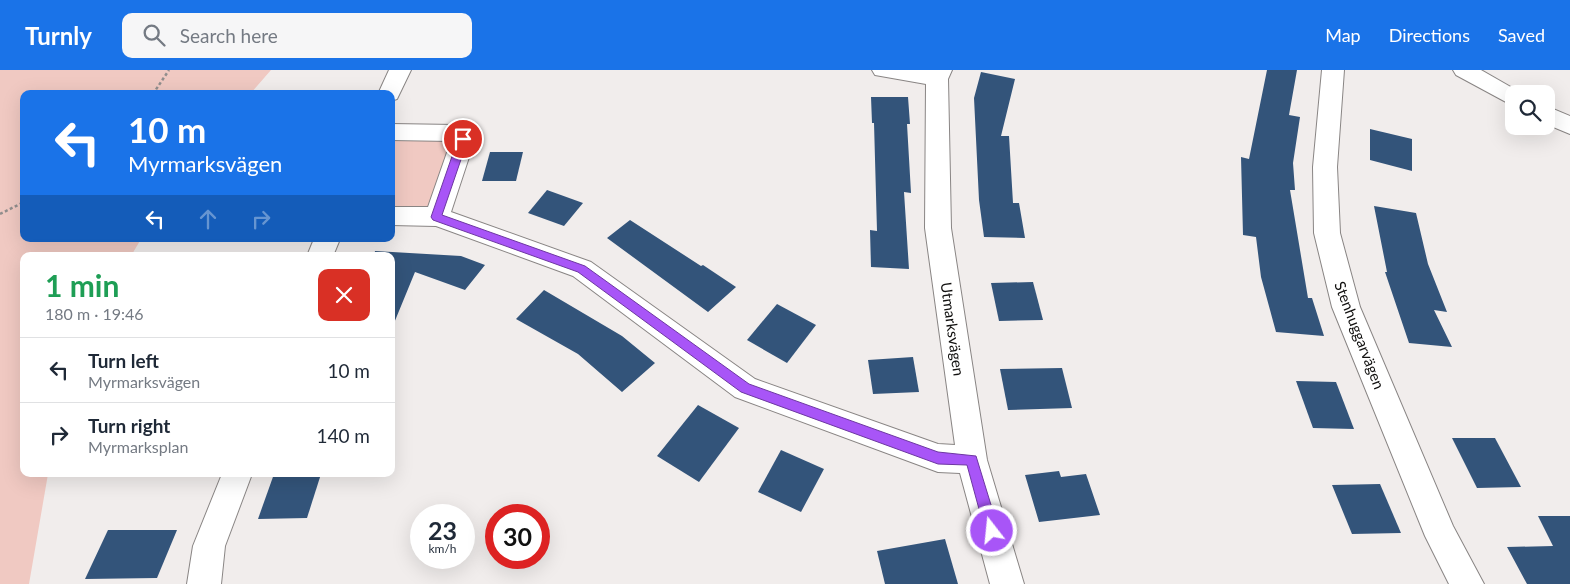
<!DOCTYPE html>
<html lang="en">
<head>
<meta charset="utf-8">
<style>
  body { margin:0; font-family:Lato,sans-serif; background:#f6f6f7; color:#1f2937; height:100vh; display:flex; flex-direction:column; font-size:19px; white-space:nowrap }
  * { box-sizing:border-box; margin:0 }
  p { font-size:16px; color:#747a83 }
  .icon { flex:none; width:28px; height:28px; fill:none; stroke:currentColor; stroke-width:2; stroke-linecap:round; stroke-linejoin:round }
  .map { position:relative; flex:1; overflow:hidden }
  .side { position:absolute; left:20px; top:182px; width:375px; height:225px; display:flex; flex-direction:column; background:#fff; border-radius:10px; box-shadow:0 5px 20px #0002 }
  .side>* { flex:none }
  .guide { position:absolute; left:20px; top:20px; width:375px; height:152px; border-radius:10px; box-shadow:0 5px 20px #0002; background:#1a73e8; color:#fff; overflow:hidden }
  .tools { position:absolute; left:1505px; top:15px; display:grid; gap:10px }
  .tools a { display:grid; place-items:center; width:50px; height:50px; border-radius:10px; background:#fff; box-shadow:0 5px 20px #0002; font-size:25px }
  .speed { position:absolute; left:410px; top:434px; display:flex; gap:10px; font-size:25px; font-weight:700; text-align:center }
  .speed>* { display:grid; place-content:center; width:65px; height:65px; border-radius:50%; background:#fff; box-shadow:0 5px 20px #0002; line-height:1 }
  .speed small { font-size:12px; font-weight:400 }
  .speed .limit { border:8px solid #d22; background:#fff; color:#111 }
  .pin { position:absolute; display:grid; place-items:center; width:42px; height:42px; color:#fff; margin:-21px; border:2px solid #fff; border-radius:50%; box-shadow:0 1px 5px #0007 }
  .me { position:absolute; width:55px; margin:-28px; rotate:344deg; stroke-linejoin:round; filter:drop-shadow(0 0 4px #0008) }
  .turn { display:flex; align-items:center; gap:18px; height:105px; padding:0 25px; font-size:22px }
  .turn .icon { width:65px; height:65px; stroke-width:2.5 }
  .turn b { display:block; font-size:35px; line-height:42px }
  .lanes { display:flex; align-items:center; height:48px; padding:0 25px; background:#0003; justify-content:center; gap:25px; direction:ltr }
  .lanes .off { opacity:.35 }
  .round { display:grid; place-items:center; flex:none; width:52px; height:52px; border-radius:10px; background:#f6f6f7 }
  .headline { display:flex; align-items:center; justify-content:space-between; height:85px; padding:0 25px }
  h1 { font-size:30px; font-weight:700; line-height:38px; color:#1e9e55 }
  ul { padding:0; list-style:none }
  li { display:flex; align-items:center; gap:15px; height:65px; padding:0 25px; border-top:1px solid #e0e1e3 }
  li div { flex:1 }
  li b { display:block; font-size:19px }
  li em { font-style:normal }
  header { display:flex; align-items:center; gap:30px; box-sizing:border-box; height:70px; padding:0 25px; background:#1a73e8; color:#fff }
  header strong { font-size:24px }
  nav { display:flex; gap:28px; margin-inline-start:auto; font-size:18px }
  .search { width:350px; height:45px; background:#f6f6f7; display:flex; align-items:center; gap:12px; box-sizing:border-box; padding:0 18px; border-radius:10px; color:#747a83; font-size:19px }
  .map>svg:first-child { display:block }
</style>
</head>
<body>
<header>
<strong>Turnly</strong>
<div class="search"><svg class="icon" aria-label="search" viewBox="0 0 24 24"><circle cx="10" cy="10" r="6"/><path d="M15 15l6 6"/></svg>Search here</div>
<nav><a>Map</a><a>Directions</a><a>Saved</a></nav>
</header>
<div class="map">
<svg width="1570" height="514" viewBox="0 0 1570 514">
  <rect width="100%" height="100%" fill="#f1edec"/>
  <!-- green -->
  <g fill="#f0c9c2">
    <path d="M0 0H271L250 24H24V169H141L131 186H24V404H48L29 514H0Z"/>
    <path d="M391 67 449 68 455 72 433 134 427 139 391 137Z"/>
  </g>
  <!-- building -->
  <g fill="#33547a">
    <path d="M1267 0H1297L1289 45 1300 47 1293 93 1295 120H1290L1308 228H1312L1324 266 1276 262 1261 207 1256 167 1243 165 1241 87 1249 89Z"/>
    <path d="M981 2 1015 9 1001 66H1009L1013 133H1019L1025 168 984 167 979 130 974 28Z"/>
    <path d="M871 27H908L910 54H907L911 123 904 122 909 199 871 197 870 160 877 161 874 53H872Z"/>
    <path d="M1370 59 1412 69V101L1370 90Z"/>
    <path d="M490 82H523L516 111H482Z"/>
    <path d="M547 120 583 133 564 156 528 143Z"/>
    <path d="M1374 136 1416 143 1428 194 1447 242 1434 240 1452 277 1409 273 1385 202H1387Z"/>
    <path d="M630 150 701 196 703 195 736 217 708 242 607 168Z"/>
    <path d="M375 181 461 186 485 195 465 220 415 202 392 258 391 186H374Z"/>
    <path d="M1033 212 1043 250 999 251 991 213Z"/>
    <path d="M544 220 622 266 655 293 622 322 578 284 516 249Z"/>
    <path d="M777 234 816 255 787 293 747 270Z"/>
    <path d="M913 287 919 322 873 324 868 290Z"/>
    <path d="M1062 298 1072 338 1008 340 1000 299Z"/>
    <path d="M1296 311 1336 312 1354 359 1313 358Z"/>
    <path d="M698 335 739 358 699 412 657 386Z"/>
    <path d="M1452 368H1495L1521 417 1477 418Z"/>
    <path d="M781 380 824 399 801 442 758 422Z"/>
    <path d="M1059 401 1061 407 1086 404 1100 445 1039 452 1025 405Z"/>
    <path d="M274 404H321L307 448 258 449Z"/>
    <path d="M1380 414 1401 463 1352 464 1332 415Z"/>
    <path d="M1538 446H1570V514H1527L1507 477 1553 476Z"/>
    <path d="M108 460H177L157 508 85 509Z"/>
    <path d="M945 469 958 514H885L877 481Z"/>
  </g>
  <g fill="none" stroke-linecap="round" stroke-linejoin="round">
    <defs>
      <g id="minor">
        <path d="M389 0H411L397 29 391 31V24H378Z"/>
        <path d="M872 0H952L948 9 951 158 987 390 1024 514H990L960 403 938 402 735 327 573 206 436 156 391 155V137H428L451 71 391 70V54L455 55C464 58 470 61 475 69L451 142 591 192 755 309 938 374 955 375 925 158 926 14 875 5Z"/>
        <path d="M1322 0H1344L1337 97 1340 163 1360 237 1453 456 1484 514H1449L1425 466 1332 237 1314 163 1313 97Z"/>
        <path d="M1453 0H1481L1523 24H1514V34L1506 32 1456 5Z"/>
        <path d="M1546 36 1570 46V64L1546 54Z"/>
        <path d="M314 169H340L333 186H307Z"/>
        <path d="M222 404H252L225 476 221 514H187L193 476Z"/>
      </g>
    </defs>
    <!-- minor casing -->
    <use href="#minor" stroke="#898584" stroke-width="2"/>
    <!-- path -->
    <g stroke="#918e8d" stroke-width="2.5" stroke-dasharray="3 2.5" stroke-linecap="butt">
      <path d="M153 24 169 0"/>
      <path d="M0 144 24 132"/>
    </g>
    <!-- minor -->
    <use href="#minor" fill="#fff" fill-rule="evenodd"/>
  </g>
  <!-- route -->
  <path fill="#a855f7" stroke="#6d37a1" d="M463 66 468 69 442 145 585 196 749 314 938 382 976 386 999 461 997 465 992 467 987 465 985 461 967 395 938 394 741 322 578 202 433 150 431 147 458 69Z"/>
  <g text-anchor="middle" dominant-baseline="central" stroke-width="5" stroke-linejoin="round" paint-order="stroke">
    <!-- street labels -->
    <g font-size="15" fill="#11100f" stroke="#fff">
      <text transform="translate(953 259) rotate(82)">Utmarksvägen</text>
      <text transform="translate(1360 265) rotate(69)">Stenhuggarvägen</text>
    </g>
  </g>
</svg>
<div class="tools">
<a><svg class="icon" aria-label="search" viewBox="0 0 24 24"><circle cx="10" cy="10" r="6"/><path d="M15 15l6 6"/></svg></a>
</div>
<div class="speed"><div>23<small>km/h</small></div><div class="limit">30</div></div>
<div class="pin" style="left:463px;top:69px;background:#d93025"><svg class="icon" aria-label="arrive" viewBox="0 0 24 24"><path d="M6 21V4h12l-3 4 3 4H6"/></svg></div>
<svg class="me" style="left:992px;top:461px" viewBox="-20 -20 40 40"><circle r="17" fill="#a855f7" stroke="#fff" stroke-width="3"/><path d="M0-11L8 9 0 5-8 9z" fill="#fff"/></svg>
<div class="guide">
<div class="turn"><svg class="icon" aria-label="left" viewBox="0 0 24 24"><path d="M17 20v-9H6M10 6l-5 5 5 5"/></svg><div><b>10 m</b>Myrmarksvägen</div></div>
<div class="lanes"><svg class="icon" aria-label="left" viewBox="0 0 24 24"><path d="M17 20v-9H6M10 6l-5 5 5 5"/></svg><svg class="icon off" aria-label="ahead" viewBox="0 0 24 24"><path d="M12 20V5M6 11l6-6 6 6"/></svg><svg class="icon off" aria-label="right" viewBox="0 0 24 24"><path d="M7 20v-9h11M14 6l5 5-5 5"/></svg></div>
</div>
<section class="side">
<div class="headline"><div><h1>1 min</h1><p>180 m · 19:46</p></div><a class="round" style="background:#d93025;color:#fff"><svg class="icon" aria-label="close" viewBox="0 0 24 24"><path d="M6 6l12 12M18 6L6 18"/></svg></a></div>
<ul>
<li><svg class="icon" aria-label="left" viewBox="0 0 24 24"><path d="M17 20v-9H6M10 6l-5 5 5 5"/></svg><div><b>Turn left</b><p>Myrmarksvägen</p></div><em>10 m</em></li>
<li><svg class="icon" aria-label="right" viewBox="0 0 24 24"><path d="M7 20v-9h11M14 6l5 5-5 5"/></svg><div><b>Turn right</b><p>Myrmarksplan</p></div><em>140 m</em></li>
</ul>
</section>
</div>
</body>
</html>
